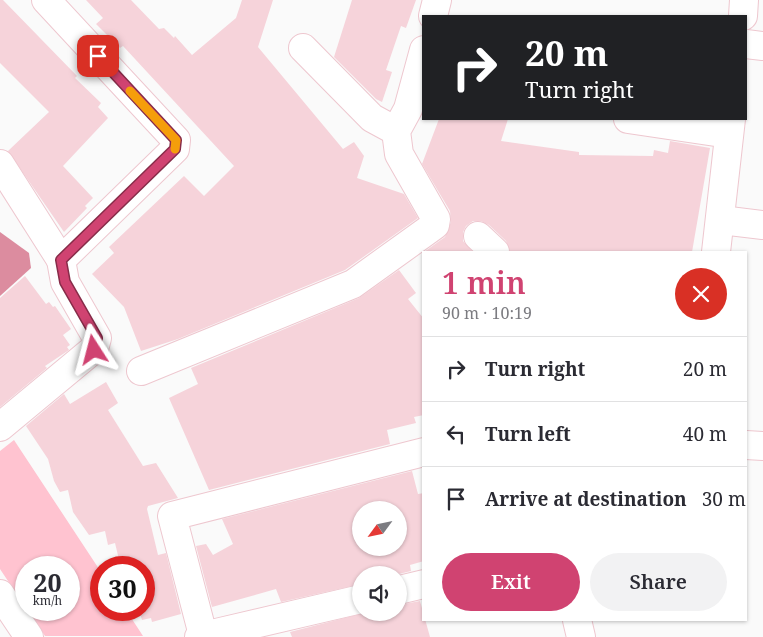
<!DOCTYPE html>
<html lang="en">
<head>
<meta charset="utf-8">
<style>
  body { margin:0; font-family:"Noto Serif",serif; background:#f2f2f3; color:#2b2b33; height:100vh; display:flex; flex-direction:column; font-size:19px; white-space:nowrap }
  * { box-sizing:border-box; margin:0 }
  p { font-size:16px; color:#7c7c81 }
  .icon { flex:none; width:28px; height:28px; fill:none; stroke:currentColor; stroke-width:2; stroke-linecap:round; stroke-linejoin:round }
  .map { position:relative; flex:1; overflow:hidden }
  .drawer { position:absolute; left:422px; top:251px; width:325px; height:370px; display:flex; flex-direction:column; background:#fff; border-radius:0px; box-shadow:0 1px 4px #0004 }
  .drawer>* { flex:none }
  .guide { position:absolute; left:422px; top:15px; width:325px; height:105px; border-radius:0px; box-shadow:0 1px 4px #0004; background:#202124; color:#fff; overflow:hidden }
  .needle { width:32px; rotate:237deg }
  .controls { position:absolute; left:352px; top:501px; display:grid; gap:10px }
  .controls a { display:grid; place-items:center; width:55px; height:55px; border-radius:50%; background:#fff; box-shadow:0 1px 4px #0004; font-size:25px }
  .speed { position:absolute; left:15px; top:556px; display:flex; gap:10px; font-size:25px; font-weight:700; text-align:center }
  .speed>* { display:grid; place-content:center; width:65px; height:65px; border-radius:50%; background:#fff; box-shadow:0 1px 4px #0004; line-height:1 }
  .speed small { font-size:12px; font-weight:400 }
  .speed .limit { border:8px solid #d22; background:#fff; color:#111 }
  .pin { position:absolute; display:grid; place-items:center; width:42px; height:42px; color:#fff; margin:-21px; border-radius:10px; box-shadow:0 2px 8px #0006 }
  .me { position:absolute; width:55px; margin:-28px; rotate:351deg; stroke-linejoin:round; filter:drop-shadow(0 0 4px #0008) }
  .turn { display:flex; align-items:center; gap:18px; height:105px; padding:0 20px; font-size:22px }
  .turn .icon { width:65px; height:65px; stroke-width:2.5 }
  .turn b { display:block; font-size:35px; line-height:42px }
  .round { display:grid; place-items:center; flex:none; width:52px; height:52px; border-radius:26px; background:#f2f2f3 }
  .summary { display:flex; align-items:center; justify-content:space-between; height:85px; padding:0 20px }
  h1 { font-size:30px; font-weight:600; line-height:38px; color:#d04371 }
  .action { display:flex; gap:10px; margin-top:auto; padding:10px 20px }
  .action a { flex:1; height:58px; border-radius:30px; background:#d04371; color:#fff; font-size:20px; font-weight:600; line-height:58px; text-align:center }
  .action a+a { background:#f2f2f3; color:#2b2b33 }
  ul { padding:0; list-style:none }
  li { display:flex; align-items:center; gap:15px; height:65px; padding:0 20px; border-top:1px solid #e1e1e2 }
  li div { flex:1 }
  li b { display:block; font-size:19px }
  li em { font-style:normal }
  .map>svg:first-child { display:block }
</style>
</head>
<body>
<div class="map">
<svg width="763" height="637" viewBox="0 0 763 637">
  <rect width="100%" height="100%" fill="#fafafa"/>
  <!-- green -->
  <path fill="#ffc3d0" d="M14 440 101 572V610H126L143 636H45L27 610H69V568H26V608L0 569V451Z"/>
  <!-- water -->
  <path fill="#dc8c9f" d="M0 232 29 253 31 268 0 296Z"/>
  <!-- building -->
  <g fill="#f6d3da" fill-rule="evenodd">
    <path d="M0 0H3L77 76 75 78 101 103 98 107 108 118 63 166 93 198 85 206 87 208 64 232 8 151 49 112 0 63Z"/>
    <path d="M86 0H131L159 29 164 28 174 38 175 36 192 55 236 18 242 0H273L258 47 343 149 354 142 364 156 357 178 404 194 418 218 345 270 178 339 141 351 124 307 92 274 114 253 109 247 184 176 204 196 234 166 123 46 120 48 96 24 103 18Z"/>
    <path d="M352 0H416L406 28 401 26 386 70 392 72 382 102 376 99 334 57Z"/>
    <path d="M439 119H508L501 141 579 152V155L653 156 654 150 668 153 670 141 710 148 692 252H510L506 241 489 225 481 221H473L466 226 463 232V241L473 252H424L445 237 451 222 450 211 422 164Z"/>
    <path d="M399 270 416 293 408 299 424 319V415L414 417 416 423 387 430 390 444 209 490 169 398 198 384 191 368 359 298Z"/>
    <path d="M25 276 46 304 49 302 53 307 55 306 71 329 63 335 70 345 67 347 69 350 45 366 47 368 0 407V298Z"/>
    <path d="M106 382 118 403 108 410 143 466 156 463 178 498 148 506 147 509 158 555 166 553 181 614 152 622 151 618 142 620 139 610H144V568H121L115 543 108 545 105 531 89 535 73 512 68 490 60 492 54 481 48 459 26 426 64 394 70 404Z"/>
    <path d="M412 471 418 494 424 493V561L410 565 411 571 395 575H361V584L281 602 276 589 212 607 196 546 206 544 213 555 233 544 222 519ZM361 510H399V548H361Z"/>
    <path d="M420 601 430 637H292L290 632 368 612H399V605Z"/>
  </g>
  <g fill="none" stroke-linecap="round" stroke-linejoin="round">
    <defs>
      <g id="minor">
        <path d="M433 16 437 0"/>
        <path d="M743 16 744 0"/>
        <path d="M746 44 763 46"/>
        <path d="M303 48 372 118 396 131"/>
        <path d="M628 119 729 134"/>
        <path d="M0 164 61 260"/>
        <path d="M721 220 763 225"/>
        <path d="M478 236 495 252"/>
        <path d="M716 252 731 119"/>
        <path d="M141 371 353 284 435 225 436 219 399 154 396 131 408 109 424 50"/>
        <path d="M0 427 94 349 97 338 65 282 61 260 175 149 176 140 46 0"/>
        <path d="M746 445 763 446"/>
        <path d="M399 590 424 584"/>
        <path d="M0 594 29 637"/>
        <path d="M577 620 581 637"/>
        <path d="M203 635 172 516 424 452"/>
        <path d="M199 637 361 599"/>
      </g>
    </defs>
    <!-- minor casing -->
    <use href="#minor" stroke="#eec7cf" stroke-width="30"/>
    <!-- minor -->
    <use href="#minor" stroke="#fff" stroke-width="28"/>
  </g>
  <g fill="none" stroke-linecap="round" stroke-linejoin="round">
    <defs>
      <path id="route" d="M94 350 97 338 65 282 61 260 175 149 176 140 98 56"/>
    </defs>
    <!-- route casing -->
    <use href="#route" stroke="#872c49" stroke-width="12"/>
    <!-- route -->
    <use href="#route" stroke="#d04371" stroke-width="9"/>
    <!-- slow -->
    <path stroke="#f59e0b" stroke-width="9" d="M130 91 176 140 175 149"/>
  </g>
</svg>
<div class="controls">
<a><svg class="needle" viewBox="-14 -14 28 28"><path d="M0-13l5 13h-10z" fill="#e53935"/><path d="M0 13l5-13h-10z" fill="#7c7c81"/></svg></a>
<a><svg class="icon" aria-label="sound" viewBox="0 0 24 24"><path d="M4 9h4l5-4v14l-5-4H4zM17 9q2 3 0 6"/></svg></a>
</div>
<div class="speed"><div>20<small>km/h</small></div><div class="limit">30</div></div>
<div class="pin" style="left:98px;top:56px;background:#d93025"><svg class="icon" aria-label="arrive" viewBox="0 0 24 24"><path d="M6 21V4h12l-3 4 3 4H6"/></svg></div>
<svg class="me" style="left:94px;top:350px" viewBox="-20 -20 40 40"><path d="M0-17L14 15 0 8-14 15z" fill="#d04371" stroke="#fff" stroke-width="4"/></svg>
<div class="guide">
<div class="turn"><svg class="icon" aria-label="right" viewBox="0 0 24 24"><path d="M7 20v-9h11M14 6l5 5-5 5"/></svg><div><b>20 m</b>Turn right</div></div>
</div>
<section class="drawer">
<div class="summary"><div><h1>1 min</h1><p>90 m · 10:19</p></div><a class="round" style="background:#d93025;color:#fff"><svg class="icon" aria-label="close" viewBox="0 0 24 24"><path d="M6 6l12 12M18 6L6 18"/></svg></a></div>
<ul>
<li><svg class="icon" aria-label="right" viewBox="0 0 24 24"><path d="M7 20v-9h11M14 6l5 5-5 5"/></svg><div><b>Turn right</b></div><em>20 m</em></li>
<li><svg class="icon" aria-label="left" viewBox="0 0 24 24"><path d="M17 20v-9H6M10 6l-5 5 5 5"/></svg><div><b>Turn left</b></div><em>40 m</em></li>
<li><svg class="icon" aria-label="arrive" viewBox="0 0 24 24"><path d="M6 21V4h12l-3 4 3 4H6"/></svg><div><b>Arrive at destination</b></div><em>30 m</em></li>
</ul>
<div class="action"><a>Exit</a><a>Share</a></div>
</section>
</div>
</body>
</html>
